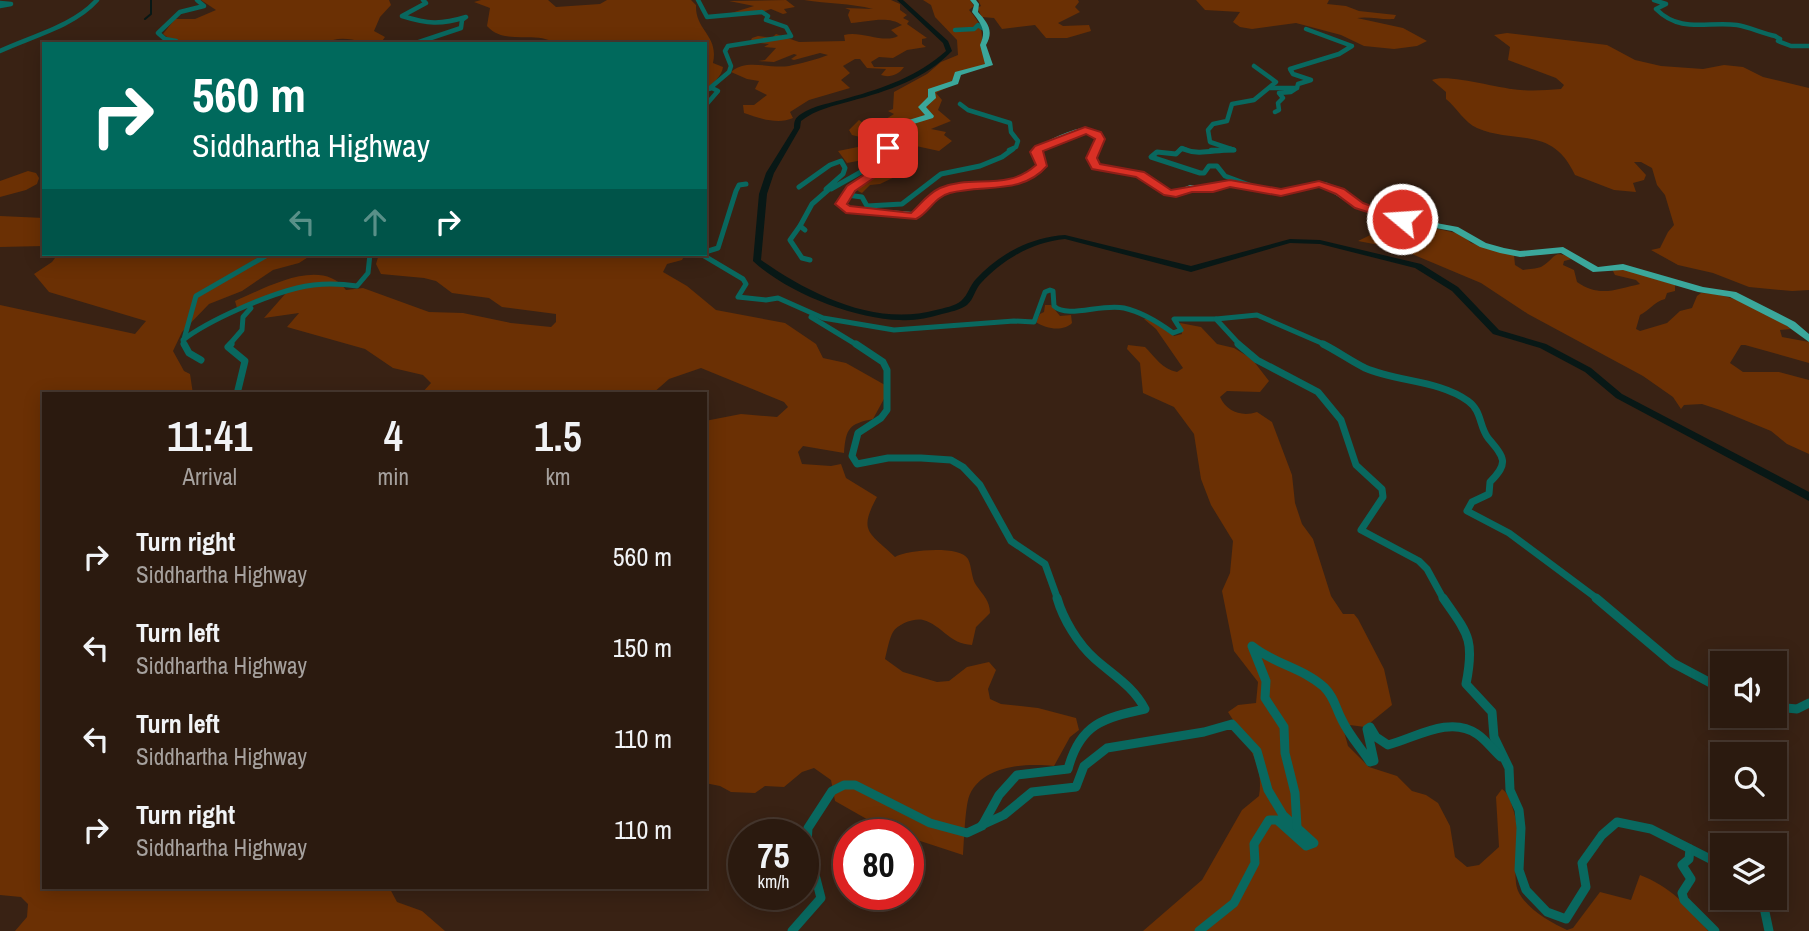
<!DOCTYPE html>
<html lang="en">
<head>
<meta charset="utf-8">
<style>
  body { margin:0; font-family:"Archivo Narrow",sans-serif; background:#37271d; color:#f1f3f6; height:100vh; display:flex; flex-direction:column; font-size:26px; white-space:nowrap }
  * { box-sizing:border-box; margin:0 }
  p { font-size:23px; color:#a6a19e }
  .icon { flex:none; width:38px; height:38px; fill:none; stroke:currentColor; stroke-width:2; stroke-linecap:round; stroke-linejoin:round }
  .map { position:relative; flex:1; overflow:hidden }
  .sheet { position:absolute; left:42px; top:392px; width:665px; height:497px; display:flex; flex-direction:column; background:#2b1a0f; border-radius:0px; box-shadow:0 4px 18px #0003,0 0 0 2px #47382f }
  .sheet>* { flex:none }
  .guide { position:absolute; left:42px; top:42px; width:665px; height:214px; border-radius:0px; box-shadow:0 4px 18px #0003,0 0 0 2px #47382f; background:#00695c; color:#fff; overflow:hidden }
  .controls { position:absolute; left:1710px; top:651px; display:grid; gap:14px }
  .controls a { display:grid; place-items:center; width:77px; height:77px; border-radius:0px; background:#2b1a0f; box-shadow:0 4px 18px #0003,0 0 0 2px #47382f; font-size:35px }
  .speed { position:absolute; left:728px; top:819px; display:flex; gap:14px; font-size:35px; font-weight:700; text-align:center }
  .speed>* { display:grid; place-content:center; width:91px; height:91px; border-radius:50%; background:#2b1a0f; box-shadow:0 4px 18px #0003,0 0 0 2px #47382f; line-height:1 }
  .speed small { font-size:18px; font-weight:400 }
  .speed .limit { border:10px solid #d22; background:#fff; color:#111 }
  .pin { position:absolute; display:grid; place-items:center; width:60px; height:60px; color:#fff; margin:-30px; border-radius:14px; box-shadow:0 4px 10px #0006 }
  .me { position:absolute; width:77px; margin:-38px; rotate:288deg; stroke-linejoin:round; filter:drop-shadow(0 0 5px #0008) }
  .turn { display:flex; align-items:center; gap:24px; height:147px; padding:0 35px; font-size:32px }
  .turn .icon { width:91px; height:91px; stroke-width:2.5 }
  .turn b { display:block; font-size:49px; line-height:60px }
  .lanes { display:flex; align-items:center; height:66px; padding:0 35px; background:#0003; justify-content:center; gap:35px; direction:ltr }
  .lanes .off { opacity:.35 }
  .eta { display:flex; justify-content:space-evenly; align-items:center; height:119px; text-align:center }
  .eta b { font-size:42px; font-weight:600; line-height:49px }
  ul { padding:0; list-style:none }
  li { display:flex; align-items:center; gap:21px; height:91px; padding:0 35px }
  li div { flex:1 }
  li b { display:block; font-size:26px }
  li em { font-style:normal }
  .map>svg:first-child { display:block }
</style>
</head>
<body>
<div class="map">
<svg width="1809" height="931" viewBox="0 0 1809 931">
  <rect width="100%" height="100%" fill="#392214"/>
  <!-- green -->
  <g fill="#6b3004">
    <path d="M201 0H389L391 5 380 17 374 31 385 37 380 44C360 44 344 32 323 44H176L163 34 175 19H195L216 10Z"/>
    <path d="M481 0H548L556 7 600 4 607 0H691L696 5C695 31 719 35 713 63L723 67C722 76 713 84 705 89V44H556C536 29 506 47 487 26L490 8 474 2Z"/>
    <path d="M786 0 795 7 784 9 787 13 783 14 771 9 762 12 731 13 754 6 729 1Z"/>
    <path d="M804 0H891L900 4V10L907 15 903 18 909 21 907 24 927 38 922 39V44L926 47 907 50 893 58 879 57 871 62 874 67H904C899 75 889 78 881 75L886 69 867 68 860 59H855L843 66 850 73 841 80 850 88 809 100 790 112 793 118C778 125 758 118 744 113L743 105H754L767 95 755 89 759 81 747 79 731 72C746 58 769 69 789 66 799 64 818 59 828 55L820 53 794 60 791 59 797 55 794 54 774 62 758 61 765 60 776 48 764 47 769 44 750 42 752 38 758 36 772 38 776 34 799 42 845 41 844 35C860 30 884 44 898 36L891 30 902 25C888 15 867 22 851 23L848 15 850 10 845 8 873 9C850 3 828 4 804 0Z"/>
    <path d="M923 0H970L974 6 969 10C991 34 976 41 987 64L955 74 950 86 936 93 942 100 938 110 951 121 931 129 946 132 944 135 952 141 939 151 916 146 912 148 903 161V173L880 184 870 185 862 193 858 191 859 186 872 175 888 168 889 149 916 138 911 133 910 137 886 143 874 157 868 159 847 163 838 151 858 147 868 139 852 135 849 130 859 120 873 131 896 132 898 129 888 123 886 119 894 114 888 111 893 109 894 92 927 74 941 62 958 55 957 40 935 17 931 5Z"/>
    <path d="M978 0H1078L1079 2 1075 7 1080 12 1058 23 1063 26 1089 25 1091 31 1067 38H1046L1035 25 1002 29 994 18 982 17 977 8 981 6Z"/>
    <path d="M1196 0H1329L1327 4 1346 6 1359 11 1396 15 1394 19C1381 20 1369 16 1357 18L1403 28 1427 41 1417 46 1394 49 1364 46 1341 35 1296 23 1252 29 1240 27 1233 22 1240 12 1205 10Z"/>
    <path d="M1507 33 1607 45 1635 60 1661 66 1703 69 1724 65 1743 67 1763 77 1809 88V290L1792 291 1749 287 1713 273 1678 265 1651 250 1660 248 1668 232 1674 225 1665 195 1657 185 1652 168 1641 162H1634L1646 175 1644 180 1633 183 1636 192 1614 190 1575 175C1552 125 1517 145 1477 128 1464 122 1457 108 1446 99V92L1432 80C1447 73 1500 89 1521 90 1534 91 1548 90 1561 89L1564 85 1556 78 1508 60 1510 47 1494 35Z"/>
    <path d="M28 171 36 173 39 178 37 184 26 190 0 197V181Z"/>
    <path d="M0 216 44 218V246L0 247Z"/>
    <path d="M1392 219 1461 234 1471 243 1514 255 1515 265 1523 270C1528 269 1536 269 1541 267 1556 259 1552 248 1572 259L1564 261 1563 265 1574 270 1577 282C1599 298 1617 289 1640 284L1636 280 1615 275 1612 269 1627 270 1675 285V291L1667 293 1665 299C1654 302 1650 310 1640 315L1636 329 1640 331 1667 323 1680 311 1692 308 1697 296 1701 293C1733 294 1765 310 1791 329L1780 330 1782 337 1809 342V363L1745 345H1741L1730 363 1743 372H1779L1809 380V454L1787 444 1771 431 1720 410 1702 404 1684 405 1681 409 1673 397 1643 376 1528 314 1481 283 1400 249 1358 241 1393 224Z"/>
    <path d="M58 254H313L299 263 273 270 242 291 209 304 182 332 173 351 184 371 190 374 193 394H44V887H389L397 902 422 911 445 931H15L27 917 28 904 21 897 0 895V305L135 334 146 321 49 292 34 274 52 262Z"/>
    <path d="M379 254H685L682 260 667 264 663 272 687 286 716 310 785 323 816 344 823 358 846 363 885 385V397L873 419C849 424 846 428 844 453L803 446 798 452 802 464 831 466 841 464 846 478 877 497C858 532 869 532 895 557 907 550 960 545 968 559 972 567 971 577 976 585 983 595 990 601 990 613L976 627 972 645C949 644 942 625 923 620 914 618 898 624 893 632 889 639 887 651 885 659L903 672 937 682 949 681 967 667 989 662 996 670 988 689 990 699 1001 704 1038 708 1076 718 1079 730 1070 737 1054 766C1026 763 984 765 970 794 965 804 964 843 963 855L908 837V835L886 830 835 801 831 780 814 768 802 772 784 787 765 786 755 793 731 792 720 786 705 783V421L741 414 777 417 788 407 784 402 701 368 669 379 652 394H421L431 383 423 375 393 368 365 349 287 327 299 313 264 318 286 293 237 308 235 301C266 288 321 256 346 290L363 288 429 312 463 313 511 323 551 327 556 322V314L502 307 489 298 452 293 436 281 424 278 381 274 376 264Z"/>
    <path d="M1045 305H1051L1060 316 1071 315 1072 323C1063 332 1046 329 1036 322L1040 314 1044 312Z"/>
    <path d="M1148 318 1174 336 1182 334 1180 323 1201 327 1217 344 1234 348 1252 359 1269 381 1260 392 1227 391 1220 397C1227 412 1242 417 1257 412L1272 422 1292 475 1295 503 1302 524 1313 539 1331 596 1343 614H1354L1358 619 1384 669 1392 705 1365 727 1342 724 1348 746 1369 767 1397 776 1412 791 1426 795 1438 803 1450 826 1455 857 1467 867 1479 865 1499 847 1496 797 1502 789C1510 795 1511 803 1514 812 1522 841 1513 856 1516 883 1518 904 1549 922 1567 930L1573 928 1600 892 1631 900 1640 875C1669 886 1690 907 1708 931H1143L1202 880 1242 810 1259 796C1265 764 1244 738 1228 712L1238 705 1256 703 1258 682 1234 651 1222 591 1230 573 1233 541 1211 505 1201 479 1194 434 1174 407 1143 393 1140 363 1127 349 1128 345 1145 347C1155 357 1162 369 1177 372L1183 368 1156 329 1144 319Z"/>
  </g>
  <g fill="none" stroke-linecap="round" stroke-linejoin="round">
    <!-- stream -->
    <path stroke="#081816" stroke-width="2" d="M145 19 151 14V0"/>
    <!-- river -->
    <path fill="#081816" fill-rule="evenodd" d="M897 0H903L948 41 952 51C925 79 888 91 851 101 834 106 816 109 801 121L800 128 774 173 767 194 761 260C810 294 875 327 936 310 944 308 955 306 961 301 968 295 970 285 976 279 999 254 1031 237 1065 235L1191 266 1290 239 1320 240 1421 264 1458 287 1499 330 1546 344 1591 368 1622 394 1809 492V501L1616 398 1585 372 1540 348 1493 334 1452 291 1415 268 1320 244 1290 243 1191 272 1065 239C1033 242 1003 259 981 283 975 289 974 299 967 305 960 310 950 312 942 314 928 318 914 321 900 320 854 319 786 292 753 261L759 194 766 173 794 128C794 121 795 118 801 114 814 105 832 103 848 98 884 88 918 76 946 51L943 43Z"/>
    <!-- minor-far3 -->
    <g stroke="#09685f" stroke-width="4.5">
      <path d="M698 0 707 17 762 12 768 16 766 20 786 27 791 36 728 46 725 51 731 66 729 72 710 88"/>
      <path d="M1654 0 1666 4 1656 9C1681 34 1707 21 1737 25 1749 27 1762 33 1775 36L1780 39 1778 41 1791 46H1809"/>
      <path d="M0 3 11 4 0 6"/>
      <path d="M955 30 974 29 978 25 986 30"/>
      <path d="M175 44 176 41 165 39 158 33 180 12 204 6 197 0"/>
      <path d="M413 44 461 28 462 20 466 17C440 25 428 24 402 16L426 3 423 0"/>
      <path d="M0 51C32 36 74 26 97 0"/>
      <path d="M1270 88H1297L1291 92 1279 93 1283 98 1278 103 1279 110 1275 112"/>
      <path d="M1297 88 1298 84 1311 80 1293 74 1290 69 1339 54 1352 46 1306 29"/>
      <path d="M705 90 712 88 718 91 705 106"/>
      <path d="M960 104 968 110 1010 123 1011 132 1018 141 1016 147 1009 150"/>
      <path d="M878 150 881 146 907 140"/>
      <path d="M1180 150 1182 148 1187 150"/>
      <path d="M1211 150H1234L1210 142 1208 130 1213 124 1227 121 1232 104 1254 100 1276 82 1254 66"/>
    </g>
    <!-- minor-far2 -->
    <g stroke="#09685f" stroke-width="5">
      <path d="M1181 149 1176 154 1157 152 1151 157 1200 173H1204L1209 166H1217L1225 176 1252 186"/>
      <path d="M1183 149C1200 156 1216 149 1234 150L1230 149"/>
      <path d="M799 187 830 165 841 161 845 168 843 174 826 189H831L868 168 880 149"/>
      <path d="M847 195 862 197 867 206 902 204 941 174 980 166 1002 157 1013 149"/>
      <path d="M800 226 790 240 802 258 810 260"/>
      <path d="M805 230 800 226 812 204 828 190"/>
      <path d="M705 252 718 248 736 191 739 185 746 184"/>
      <path d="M701 254 743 279 746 284 738 297 766 300 778 298 823 318 894 330 1014 321 1034 322 1045 292 1050 290 1053 291 1054 306C1067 319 1102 303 1124 308 1142 312 1158 322 1173 333L1181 330 1174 319H1216L1240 345"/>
      <path d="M811 317 857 345"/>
      <path d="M1216 319 1257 315 1326 345"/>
      <path d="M184 339 196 296 269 254"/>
      <path d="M184 345 183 340C209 320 265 296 297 288 317 283 337 283 357 286L368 273 370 254"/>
      <path d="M229 345 242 330 243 317 251 308"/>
    </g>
    <!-- minor-far1 -->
    <g stroke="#09685f" stroke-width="7">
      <path d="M184 344 189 353 201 360"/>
      <path d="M231 344 228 347 245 361 237 394"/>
      <path d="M856 344 883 362 887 370V410L881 418 858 433 852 456 857 464 888 458H921L951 460 963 467 980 485 1011 541 1045 564 1058 600"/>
      <path d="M1238 344 1257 360 1318 392 1341 420 1356 465 1382 489 1383 497 1361 530 1419 561 1427 569 1444 600"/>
      <path d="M1323 344C1337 351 1351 361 1365 368 1397 382 1439 380 1468 401 1482 411 1479 426 1488 438 1505 458 1509 463 1490 482L1489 494 1472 502 1467 511 1509 533 1599 600"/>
    </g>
    <!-- minor -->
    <g stroke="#09685f" stroke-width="9">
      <path d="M1443 598C1468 634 1475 639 1466 684L1492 712 1494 737 1509 768 1510 790 1519 810 1521 828 1519 870 1526 890 1547 912 1566 919 1586 887 1582 863 1602 835 1617 822 1651 829 1722 865"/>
      <path d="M1596 598 1673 663 1722 689"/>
      <path d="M1774 707 1797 709 1809 703"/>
      <path d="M982 825 1004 815 1032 792 1076 787 1084 766 1107 748 1204 732 1232 724 1257 751 1268 790 1283 815 1314 843 1306 846 1277 820H1269L1254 844 1255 863 1234 903 1199 931"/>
      <path d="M1297 827 1295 793 1285 753 1284 727 1265 698 1266 681 1252 646C1274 664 1303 668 1324 687 1335 698 1335 707 1342 720 1349 735 1361 748 1370 762L1374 761 1367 729 1370 727 1376 737 1388 745C1415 738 1450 715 1477 734 1486 740 1493 750 1501 757"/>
      <path d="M1690 849 1689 859 1682 865 1691 879 1682 893 1684 900 1715 931"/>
      <path d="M1762 898 1769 931"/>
      <path d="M792 931 821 898 807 844 808 828 832 791 844 785H855L930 823 967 833 982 826 999 795 1017 775 1068 769C1080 724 1103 718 1145 709 1133 686 1113 675 1095 659 1078 644 1063 619 1057 598"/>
    </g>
    <!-- trunk -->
    <path fill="#3ba79b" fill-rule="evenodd" d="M970 0H976L979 4 978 12C988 23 994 31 986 45L993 65 961 75 958 84 935 92 936 98 926 107 934 116 933 118 907 126 916 139 915 141 892 149 887 169 859 186 846 204 849 207 913 212C921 205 928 196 938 191 971 174 1009 192 1038 166L1032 152C1040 143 1071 129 1083 128 1089 128 1095 131 1100 132L1104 139 1096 158 1099 165 1143 173 1170 191H1175L1190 185 1213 186 1230 181 1281 189 1319 181 1328 183 1362 204 1403 217 1458 227 1486 243 1504 248 1520 251 1563 247 1598 267 1623 264 1703 287 1736 292 1795 322 1809 334V342L1787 326 1730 297 1698 292 1623 270 1593 272 1561 253 1520 257 1500 253 1480 247 1452 231 1402 222 1356 208 1325 188 1319 187 1281 195 1230 187 1213 192 1191 191 1176 197 1165 195 1137 177 1093 169 1088 158 1096 139 1094 136 1085 132 1042 151 1040 152 1046 166C1018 198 984 180 949 192 935 197 928 212 915 218L843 211 837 204 853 182 880 166 885 146 907 138 898 125 899 123 925 115 918 107 928 97V89L952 81 955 72 985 64 980 45C987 30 981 24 972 12L974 5Z"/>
  </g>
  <!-- route -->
  <path fill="#d93025" stroke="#8d1f18" stroke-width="2" d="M1085 127 1101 132 1105 139 1097 158 1100 164 1144 172 1171 190 1230 180 1281 189 1319 181 1344 189 1363 203 1407 219 1402 223 1355 208 1336 194 1319 187 1281 196 1230 187 1213 192H1192L1176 197 1164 195 1136 177 1092 169 1086 158 1095 139 1086 134 1043 151 1047 166C1022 195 984 184 950 193 934 197 929 213 916 219L846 213 835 204 847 186 879 165 884 146 893 148 890 167 855 191 847 204 850 206 911 213C921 204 927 194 940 188 972 174 1006 192 1036 165L1030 152 1035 146Z"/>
</svg>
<div class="controls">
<a><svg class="icon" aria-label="sound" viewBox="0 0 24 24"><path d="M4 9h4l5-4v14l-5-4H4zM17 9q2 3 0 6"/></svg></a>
<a><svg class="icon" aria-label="search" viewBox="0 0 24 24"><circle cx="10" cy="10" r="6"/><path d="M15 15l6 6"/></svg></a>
<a><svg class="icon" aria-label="layers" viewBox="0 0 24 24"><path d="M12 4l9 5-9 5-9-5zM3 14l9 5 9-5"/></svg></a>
</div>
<div class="speed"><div>75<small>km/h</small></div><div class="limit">80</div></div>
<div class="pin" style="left:888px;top:148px;background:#d93025"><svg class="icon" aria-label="arrive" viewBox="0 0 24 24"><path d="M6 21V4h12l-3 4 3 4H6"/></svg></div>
<svg class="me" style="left:1402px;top:219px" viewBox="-20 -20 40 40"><circle r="17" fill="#d93025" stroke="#fff" stroke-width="3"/><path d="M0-11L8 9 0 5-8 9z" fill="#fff"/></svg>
<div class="guide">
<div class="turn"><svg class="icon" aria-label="right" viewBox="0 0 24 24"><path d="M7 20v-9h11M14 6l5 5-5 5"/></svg><div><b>560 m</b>Siddhartha Highway</div></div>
<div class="lanes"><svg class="icon off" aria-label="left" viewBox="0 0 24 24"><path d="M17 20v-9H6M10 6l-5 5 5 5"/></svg><svg class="icon off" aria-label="ahead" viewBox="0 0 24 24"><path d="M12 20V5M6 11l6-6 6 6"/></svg><svg class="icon" aria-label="right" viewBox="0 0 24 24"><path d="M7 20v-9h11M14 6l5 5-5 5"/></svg></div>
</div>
<section class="sheet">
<div class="eta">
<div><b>11:41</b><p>Arrival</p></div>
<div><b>4</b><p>min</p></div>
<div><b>1.5</b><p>km</p></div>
</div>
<ul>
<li><svg class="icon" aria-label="right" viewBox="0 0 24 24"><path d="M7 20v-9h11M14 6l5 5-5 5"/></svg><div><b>Turn right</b><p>Siddhartha Highway</p></div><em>560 m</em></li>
<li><svg class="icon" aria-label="left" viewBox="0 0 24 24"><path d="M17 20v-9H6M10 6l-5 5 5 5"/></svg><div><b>Turn left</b><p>Siddhartha Highway</p></div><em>150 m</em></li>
<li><svg class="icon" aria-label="left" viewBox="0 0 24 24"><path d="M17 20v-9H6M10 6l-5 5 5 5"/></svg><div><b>Turn left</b><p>Siddhartha Highway</p></div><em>110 m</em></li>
<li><svg class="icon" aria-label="right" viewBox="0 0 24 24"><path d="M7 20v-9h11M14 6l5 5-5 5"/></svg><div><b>Turn right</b><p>Siddhartha Highway</p></div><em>110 m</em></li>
</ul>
</section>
</div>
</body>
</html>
